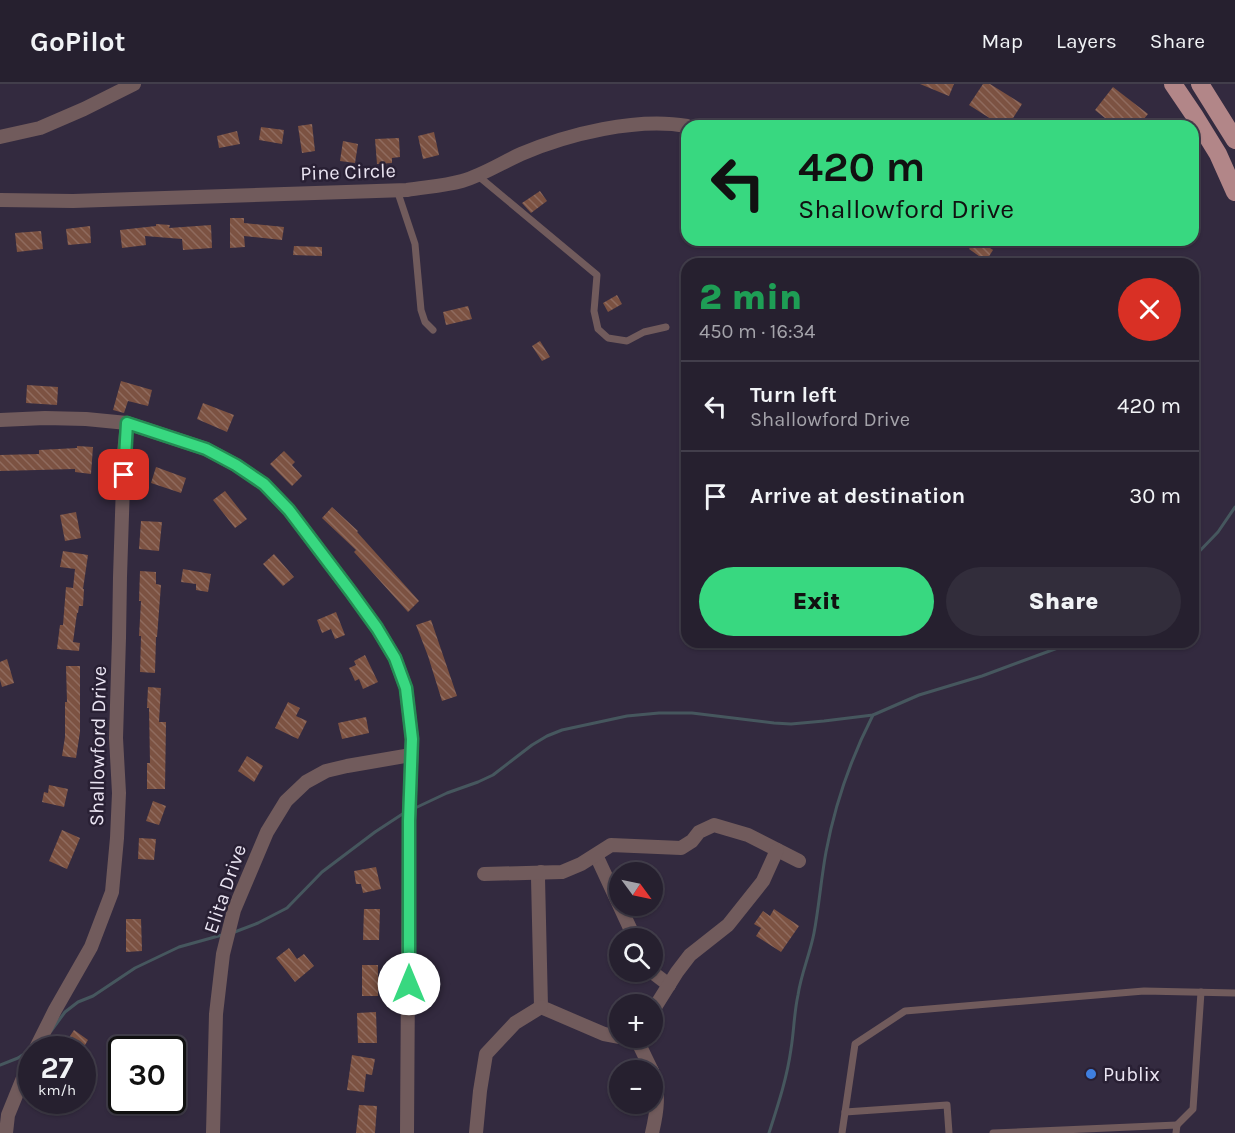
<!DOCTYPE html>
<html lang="en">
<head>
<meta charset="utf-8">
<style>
  body { margin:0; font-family:Karla,sans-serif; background:#322d3b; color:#f1f3f6; height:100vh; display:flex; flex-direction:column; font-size:22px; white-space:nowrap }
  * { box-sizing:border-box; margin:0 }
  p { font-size:20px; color:#a4a3aa }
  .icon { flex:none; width:33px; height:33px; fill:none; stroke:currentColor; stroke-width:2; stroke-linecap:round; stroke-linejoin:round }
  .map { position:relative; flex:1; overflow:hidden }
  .panel { position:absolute; left:681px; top:174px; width:518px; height:390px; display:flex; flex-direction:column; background:#26202f; border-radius:18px; box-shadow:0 2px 4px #0004,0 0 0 2px #423e4b }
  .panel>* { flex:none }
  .banner { position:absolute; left:681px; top:36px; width:518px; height:126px; border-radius:18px; box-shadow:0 2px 4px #0004,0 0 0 2px #423e4b; background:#38d880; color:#111; overflow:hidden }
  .needle { width:39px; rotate:123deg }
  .controls { position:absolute; left:609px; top:778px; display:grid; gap:12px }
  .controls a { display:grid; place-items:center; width:54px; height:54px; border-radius:50%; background:#26202f; box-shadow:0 2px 4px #0004,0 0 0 2px #423e4b; font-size:30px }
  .speed { position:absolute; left:18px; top:952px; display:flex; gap:12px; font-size:30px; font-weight:700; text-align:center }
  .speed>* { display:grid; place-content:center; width:78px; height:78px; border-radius:50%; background:#26202f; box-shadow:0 2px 4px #0004,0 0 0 2px #423e4b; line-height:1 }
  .speed small { font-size:15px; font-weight:400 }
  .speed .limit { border:3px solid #111; border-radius:9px; background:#fff; color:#111 }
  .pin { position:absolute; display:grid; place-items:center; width:51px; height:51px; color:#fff; margin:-26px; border-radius:12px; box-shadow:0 3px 9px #0006 }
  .me { position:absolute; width:66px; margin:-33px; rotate:0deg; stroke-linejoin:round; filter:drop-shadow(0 0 4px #0008) }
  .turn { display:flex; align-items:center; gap:21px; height:126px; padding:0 18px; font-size:27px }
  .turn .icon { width:78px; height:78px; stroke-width:2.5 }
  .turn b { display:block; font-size:42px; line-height:51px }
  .round { display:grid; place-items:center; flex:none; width:63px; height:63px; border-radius:32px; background:#322d3b }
  .head { display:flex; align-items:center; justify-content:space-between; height:102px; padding:0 18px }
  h1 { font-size:36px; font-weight:800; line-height:45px; color:#1e9e55 }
  .cta { display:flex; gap:12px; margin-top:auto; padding:12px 18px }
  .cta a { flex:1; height:69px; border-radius:36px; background:#38d880; color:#111; font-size:24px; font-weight:800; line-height:69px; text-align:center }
  .cta a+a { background:#322d3b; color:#f1f3f6 }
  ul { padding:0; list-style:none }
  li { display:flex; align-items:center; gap:18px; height:90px; padding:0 18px; border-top:2px solid #423e4b }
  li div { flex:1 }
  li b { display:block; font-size:22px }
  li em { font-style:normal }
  header { display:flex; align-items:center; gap:36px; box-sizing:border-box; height:84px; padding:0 30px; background:#26202f; border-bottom:2px solid #423e4b }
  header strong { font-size:28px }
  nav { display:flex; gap:33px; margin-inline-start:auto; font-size:21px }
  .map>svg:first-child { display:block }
</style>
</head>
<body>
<header>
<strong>GoPilot</strong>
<nav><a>Map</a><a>Layers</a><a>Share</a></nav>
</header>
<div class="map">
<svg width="1235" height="1049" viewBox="0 0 1235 1049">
  <defs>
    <pattern id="building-back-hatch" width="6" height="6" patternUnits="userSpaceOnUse" patternTransform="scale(1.5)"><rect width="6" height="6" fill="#7c5242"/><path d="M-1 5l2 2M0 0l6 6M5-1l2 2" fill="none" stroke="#8f6b5e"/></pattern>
  </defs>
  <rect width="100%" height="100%" fill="#332a3f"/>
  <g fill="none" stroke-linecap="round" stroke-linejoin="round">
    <!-- stream -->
    <g stroke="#46575e" stroke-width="3">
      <path d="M1192 475 1218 448 1235 423"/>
      <path d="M413 725 447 709 478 698 493 691 532 661 547 652 562 646 627 632 659 629H692L774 639 791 640 824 637 873 631 919 611 982 592 1074 558"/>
      <path d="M232 849 258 839 287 824 322 788 375 748 404 729"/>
      <path d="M51 947 65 928 78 918 93 912 135 884 179 863 222 851"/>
      <path d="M0 981 18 974 30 966"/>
      <path d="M769 1049C778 1021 787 994 791 965 794 947 794 929 798 911 801 890 810 870 814 849 819 823 821 795 826 768 835 720 851 674 873 631"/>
    </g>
  </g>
  <!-- building -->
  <g fill="url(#building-back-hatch)">
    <path d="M920 0H954L949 12Z"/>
    <path d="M983 0H990L1022 20 1008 42H1002L969 21Z"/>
    <path d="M1113 3 1148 30 1138 42H1115L1095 26Z"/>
    <path d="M312 40 315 67 302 69 298 42Z"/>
    <path d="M261 43 284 46 282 60 259 56Z"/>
    <path d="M237 47 240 60 219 64 217 52Z"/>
    <path d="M434 48 439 71 423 75 418 52Z"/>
    <path d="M399 54 400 73 392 74V79L377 80 375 55Z"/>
    <path d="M343 57 358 60 355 79 340 77Z"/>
    <path d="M540 107 547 117 531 129 522 119Z"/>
    <path d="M230 134H244V139L284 143 282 156 244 152 245 163 230 164Z"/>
    <path d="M156 140 170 141 169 144 211 141 212 164 183 166 182 155 145 152 146 161 122 164 120 146 156 142Z"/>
    <path d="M90 142 91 159 68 161 66 145Z"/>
    <path d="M41 147 43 165 17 168 15 149Z"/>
    <path d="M975 156H978L993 166 986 177 969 165Z"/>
    <path d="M294 162 322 163V172L293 171Z"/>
    <path d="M617 211 622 220 608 228 603 219Z"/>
    <path d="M468 222 472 235 446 241 443 228Z"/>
    <path d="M540 257 550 273 542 277 532 262Z"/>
    <path d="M121 297 152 306 148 322 128 317 124 329 113 326Z"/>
    <path d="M27 301 58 303 57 321 26 319Z"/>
    <path d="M203 319 234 331 227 348 197 335Z"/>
    <path d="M77 362 93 363 91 390 75 388V385L0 387V371L39 370V366L77 364Z"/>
    <path d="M284 367 295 378 292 381 302 392 292 402 270 380Z"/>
    <path d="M156 383 186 394 181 409 151 399Z"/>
    <path d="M225 407 247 435 235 444 213 416Z"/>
    <path d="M332 423 358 447 357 448 419 517 408 528 354 468 356 466 322 434Z"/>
    <path d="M76 428 81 454 65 457 60 431Z"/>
    <path d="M141 437 162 438 159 467 139 465Z"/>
    <path d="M63 467 88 471 83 505H84L83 522H79L78 529H77L73 558 80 559 79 567 57 565 60 541H63L66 503 73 504 75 485 60 483Z"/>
    <path d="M274 470 294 493 283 502 263 480Z"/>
    <path d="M183 485 211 490 208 508 196 506V500L181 498Z"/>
    <path d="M140 487 156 488V500L161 501 157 553H156L155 589 140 588 141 552H139L141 517H139Z"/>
    <path d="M336 528 345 551 335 555 331 545 322 549 317 536Z"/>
    <path d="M431 536 457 612 442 617 428 572 416 541Z"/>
    <path d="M365 571 378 598 363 605 359 595 355 597 349 584 356 581 354 577Z"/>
    <path d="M7 575 14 599 2 603 0 596V578Z"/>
    <path d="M66 582H80V648L76 674 62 672 65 653V618H67Z"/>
    <path d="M148 603 161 604 159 638H166L165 705H147V679H150L149 624H147Z"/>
    <path d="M288 618 300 624 296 632 307 637 298 655 275 644Z"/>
    <path d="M366 633 369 649 342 655 338 639Z"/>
    <path d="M247 672 263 682 254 698 238 687Z"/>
    <path d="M49 701 68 705 64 723 42 718 44 708 48 709Z"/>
    <path d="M153 717 166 722 159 741 146 737Z"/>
    <path d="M62 746 80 754 67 785 49 777Z"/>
    <path d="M139 754 156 755 154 776 138 775Z"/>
    <path d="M376 783 381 805 363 809 361 800H356L354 787Z"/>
    <path d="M364 825H380L379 856H363Z"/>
    <path d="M774 825 799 842 781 868 756 852 761 844 754 840 763 827 770 832Z"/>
    <path d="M126 835H141L142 867 126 868Z"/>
    <path d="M289 864 297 875 304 870 314 882 295 898 276 874Z"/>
    <rect x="362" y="881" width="16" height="31"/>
    <path d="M376 928 377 959H358L357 929Z"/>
    <path d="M74 946 88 956 82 966H61Z"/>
    <path d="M352 971 375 975 372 991 366 990 364 1008 347 1006Z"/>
    <path d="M359 1021 377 1022 375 1049H356Z"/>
  </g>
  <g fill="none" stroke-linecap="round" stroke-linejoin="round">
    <!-- lane -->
    <g stroke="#715b5c" stroke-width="7">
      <path d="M477 91 597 191 594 227 598 245 608 254 627 257 644 248 666 243"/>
      <path d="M397 106 415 160 421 226 425 238 433 246"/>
      <path d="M845 1028 947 1021 949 1049"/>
      <path d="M1177 1041 1193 1025 1201 908"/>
      <path d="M842 1049 855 960 905 927 1144 907 1235 909"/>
      <path d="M993 1049 1177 1041 1176 1049"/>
    </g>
    <!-- street -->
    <g stroke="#715b5c" stroke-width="14">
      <path d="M0 53 40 44 84 25 134 0"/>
      <path d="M0 116 73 117 407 106C425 103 444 102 462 97 483 91 501 79 521 70 568 50 637 33 687 42"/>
      <path d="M0 336 45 334 86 335 127 339 206 365 236 381 264 400 289 426 351 508 377 544 395 574 406 604 412 655 409 737 407 1049"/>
      <path d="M596 771 635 855"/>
      <path d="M541 788 538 794 541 923 604 950 620 953"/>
      <path d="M484 790 562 788 581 780 611 761 681 764 692 757 699 748 714 741 748 751 799 777"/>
      <path d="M652 888 669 901"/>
      <path d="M652 928 677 888 690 871 728 841 763 797 777 766"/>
      <path d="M636 954 652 987"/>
      <path d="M35 966 55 926 91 863 112 808 117 754 119 709 116 654 119 554 120 493 124 369 127 339"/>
      <path d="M6 1049 8 1031 32 972"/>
      <path d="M213 1049 216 930 223 870 234 826 267 748 286 717 306 698 326 687 347 682 411 671"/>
      <path d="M476 1049 480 1007 486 970 515 939 541 923"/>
      <path d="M652 1049C657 1028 660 1008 652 987"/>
    </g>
    <!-- primary -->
    <g stroke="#b28688" stroke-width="18">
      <path d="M1173 0 1194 31 1218 70 1235 108"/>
      <path d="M1200 0 1235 56"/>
    </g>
  </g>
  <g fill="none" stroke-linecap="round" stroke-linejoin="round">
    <defs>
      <path id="route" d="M124 391 127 339 206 365 236 381 264 400 289 426 351 508 377 544 395 574 406 604 412 655 409 737V900"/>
    </defs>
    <!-- route casing -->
    <use href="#route" stroke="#248c53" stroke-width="15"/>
    <!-- route -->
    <use href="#route" stroke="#38d880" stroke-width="10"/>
  </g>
  <!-- markers -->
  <circle fill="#3f7fe0" stroke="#292034" stroke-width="2" cx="1091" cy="990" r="6"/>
  <g text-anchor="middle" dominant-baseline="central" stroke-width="5" stroke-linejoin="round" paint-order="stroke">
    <!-- street labels -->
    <g font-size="20" fill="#ebe5f3" stroke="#292034">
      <text transform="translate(348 88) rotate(-2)">Pine Circle</text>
      <text transform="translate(98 662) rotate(-89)">Shallowford Drive</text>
      <text transform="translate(225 805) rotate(-71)">Elita Drive</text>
    </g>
    <!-- poi labels -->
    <g font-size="20" fill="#ebe5f3" stroke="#292034" text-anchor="start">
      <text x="1103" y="990">Publix</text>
    </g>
  </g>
</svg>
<div class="controls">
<a><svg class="needle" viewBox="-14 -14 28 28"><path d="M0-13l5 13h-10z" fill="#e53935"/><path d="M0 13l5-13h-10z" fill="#a4a3aa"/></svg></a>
<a><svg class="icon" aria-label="search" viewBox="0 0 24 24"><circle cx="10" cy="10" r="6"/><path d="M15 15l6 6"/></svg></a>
<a>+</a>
<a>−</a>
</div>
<div class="speed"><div>27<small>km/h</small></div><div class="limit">30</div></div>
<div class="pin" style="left:124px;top:391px;background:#d93025"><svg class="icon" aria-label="arrive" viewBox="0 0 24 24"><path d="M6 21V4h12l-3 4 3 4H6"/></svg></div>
<svg class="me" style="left:409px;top:900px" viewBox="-20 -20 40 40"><circle r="19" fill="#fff"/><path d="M0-13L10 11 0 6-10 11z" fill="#38d880"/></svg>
<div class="banner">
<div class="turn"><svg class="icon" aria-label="left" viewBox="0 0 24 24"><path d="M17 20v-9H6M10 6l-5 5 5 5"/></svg><div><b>420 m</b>Shallowford Drive</div></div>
</div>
<section class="panel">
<div class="head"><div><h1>2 min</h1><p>450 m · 16:34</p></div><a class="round" style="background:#d93025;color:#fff"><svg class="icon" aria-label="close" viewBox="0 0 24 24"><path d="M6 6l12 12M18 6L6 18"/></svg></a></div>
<ul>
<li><svg class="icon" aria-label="left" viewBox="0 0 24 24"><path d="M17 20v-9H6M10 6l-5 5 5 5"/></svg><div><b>Turn left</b><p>Shallowford Drive</p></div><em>420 m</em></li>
<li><svg class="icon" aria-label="arrive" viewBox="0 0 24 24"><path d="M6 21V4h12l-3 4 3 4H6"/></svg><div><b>Arrive at destination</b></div><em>30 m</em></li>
</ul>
<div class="cta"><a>Exit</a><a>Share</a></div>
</section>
</div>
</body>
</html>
